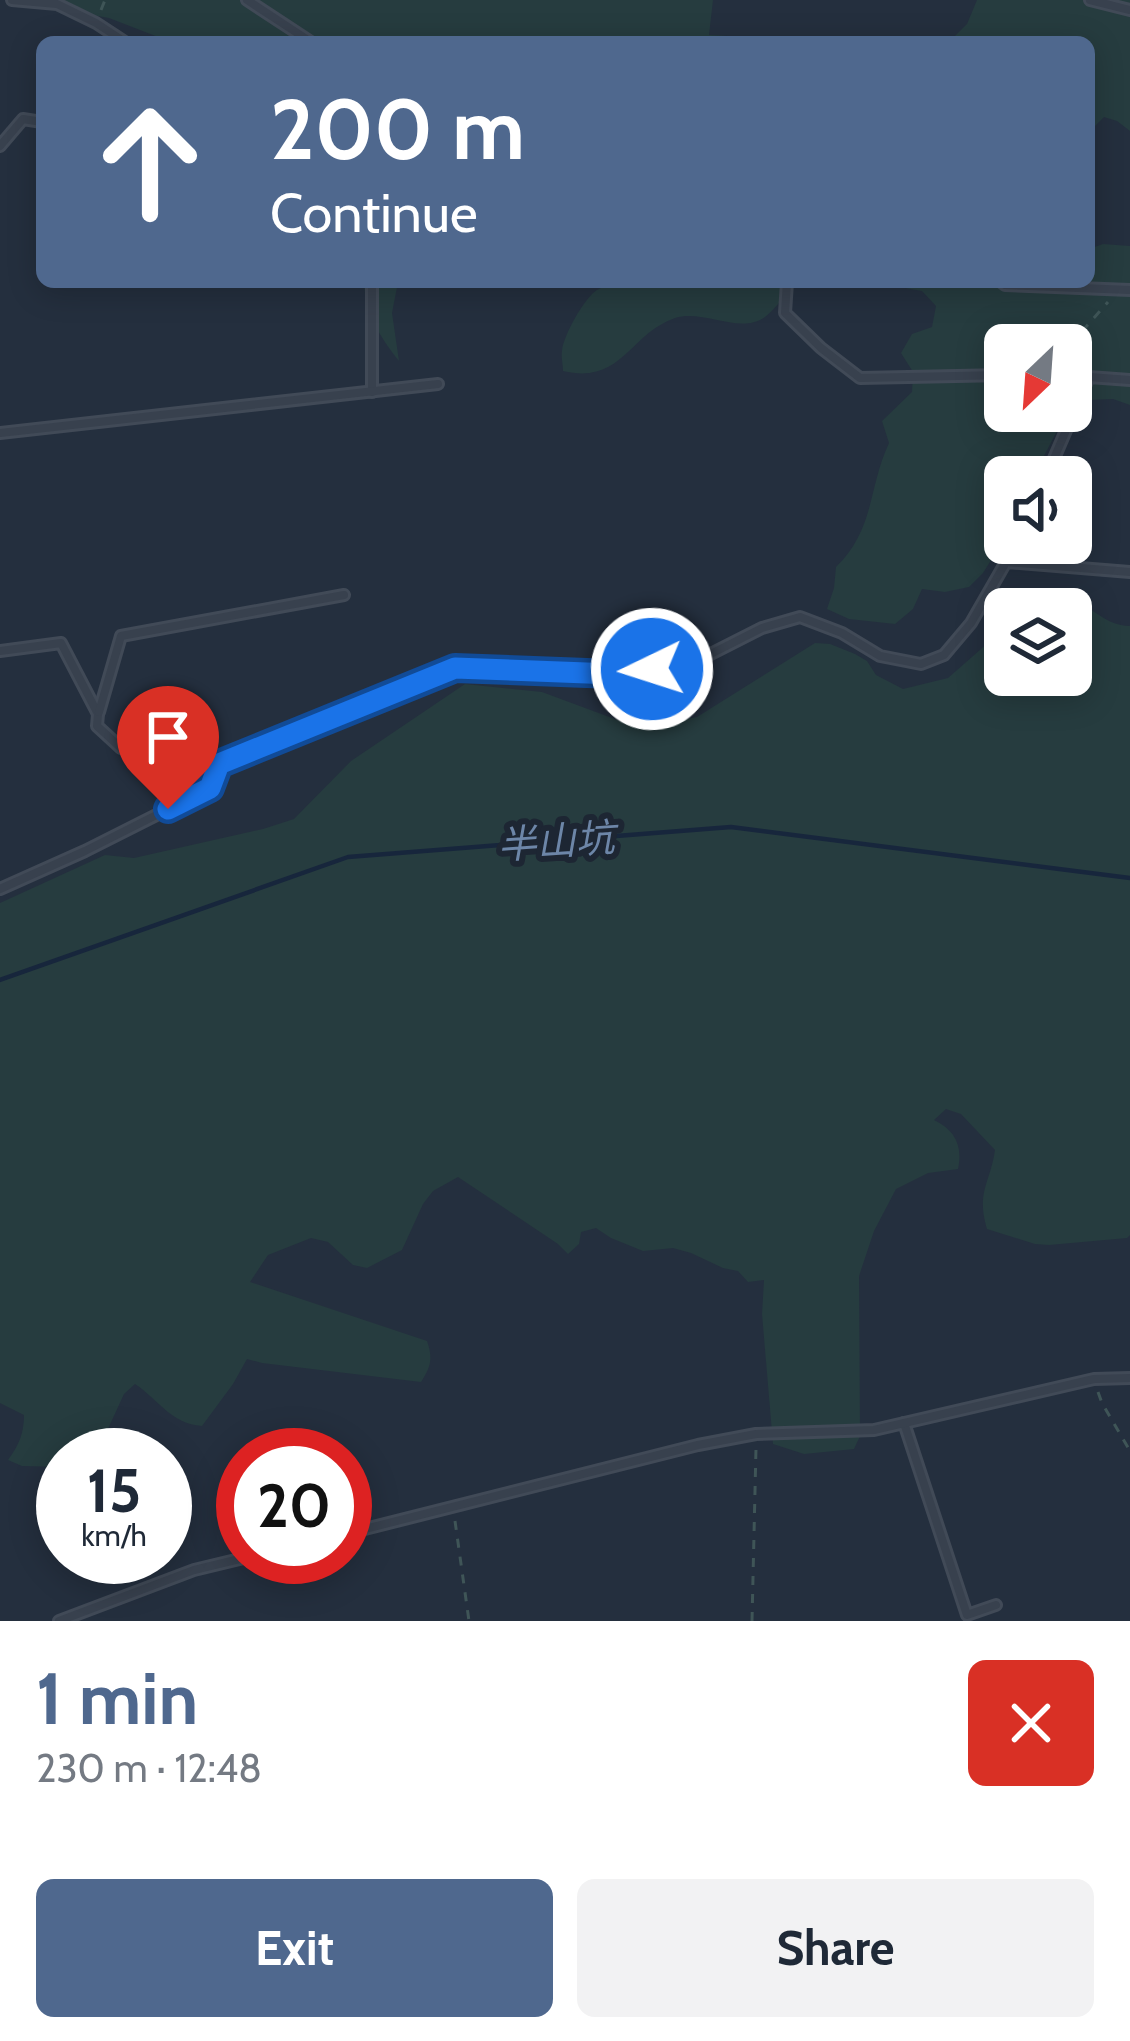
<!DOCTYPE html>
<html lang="en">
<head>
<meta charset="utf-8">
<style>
  body { margin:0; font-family:Cabin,"Noto Sans TC",sans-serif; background:#f2f2f3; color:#1f2937; height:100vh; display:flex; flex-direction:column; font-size:45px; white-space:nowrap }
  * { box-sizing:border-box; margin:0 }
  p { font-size:39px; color:#747a83 }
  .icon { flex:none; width:66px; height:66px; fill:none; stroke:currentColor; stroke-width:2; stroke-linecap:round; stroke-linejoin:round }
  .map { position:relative; height:1621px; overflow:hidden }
  .panel { display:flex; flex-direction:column; background:#fff; flex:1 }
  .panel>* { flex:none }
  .top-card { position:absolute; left:36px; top:36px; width:1059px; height:252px; border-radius:18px; box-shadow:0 6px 30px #0003; background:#4f688e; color:#fff; overflow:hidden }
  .needle { width:78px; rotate:205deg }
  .buttons { position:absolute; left:984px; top:324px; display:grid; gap:24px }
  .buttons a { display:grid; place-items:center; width:108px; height:108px; border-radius:18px; background:#fff; box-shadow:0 6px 30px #0003; font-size:60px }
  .speed { position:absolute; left:36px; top:1428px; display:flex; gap:24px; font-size:60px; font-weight:700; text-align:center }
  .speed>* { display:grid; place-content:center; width:156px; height:156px; border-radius:50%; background:#fff; box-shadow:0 6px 30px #0003; line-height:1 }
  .speed small { font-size:30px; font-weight:400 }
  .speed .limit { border:18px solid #d22; background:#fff; color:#111 }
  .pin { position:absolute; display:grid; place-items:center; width:102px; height:102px; color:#fff; margin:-123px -51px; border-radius:50% 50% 50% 0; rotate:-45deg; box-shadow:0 0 12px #0007 }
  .pin .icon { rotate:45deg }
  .me { position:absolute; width:132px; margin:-66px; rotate:266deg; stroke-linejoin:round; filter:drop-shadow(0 0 9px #0008) }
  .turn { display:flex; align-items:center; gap:42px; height:252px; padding:0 36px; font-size:54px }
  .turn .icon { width:156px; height:156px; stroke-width:2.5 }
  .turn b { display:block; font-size:84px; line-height:102px }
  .round { display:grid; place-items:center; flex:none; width:126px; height:126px; border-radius:18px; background:#f2f2f3 }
  .head { display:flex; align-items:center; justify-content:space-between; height:204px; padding:0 36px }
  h1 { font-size:72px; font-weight:800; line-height:90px; color:#4f688e }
  .button { display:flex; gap:24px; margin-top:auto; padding:24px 36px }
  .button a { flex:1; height:138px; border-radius:18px; background:#4f688e; color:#fff; font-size:48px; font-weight:800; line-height:138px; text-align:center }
  .button a+a { background:#f2f2f3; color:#1f2937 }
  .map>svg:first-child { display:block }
</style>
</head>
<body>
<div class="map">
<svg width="1130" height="1621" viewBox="0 0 1130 1621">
  <rect width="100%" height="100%" fill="#242f3e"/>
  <!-- green -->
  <g fill="#263c3f" fill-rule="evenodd">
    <path d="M6 0H713L709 35 838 42H171L109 18Z"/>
    <path d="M977 0H1130V131L1117 121 1104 117 1094 127 1089 141V42H949L967 24Z"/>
    <path d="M1103 244 1130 246V405L1113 399 1088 400 1057 431 1033 477H1005V538L983 573 969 587 945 592 922 589 913 609 895 624 849 619 827 609 834 588 836 567C875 529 868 488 889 443L882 421 912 392 913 372 901 353 912 334 932 327 936 306 922 291 871 282H1089V249ZM1005 345H1071V411H1005Z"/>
    <path d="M364 282H398L392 313 399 361C380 337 365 313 364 282Z"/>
    <path d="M648 282H796C787 292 776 309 765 317 739 335 704 309 675 318 629 334 622 385 563 371 563 364 561 358 562 351 563 336 585 297 597 290 612 281 632 286 648 282Z"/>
    <path d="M1059 591C1085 599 1102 626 1130 626V1235L1127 1238 1049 1245 1035 1244 987 1229C976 1192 990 1184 995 1150L961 1114 946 1109 934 1120C955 1130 963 1146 958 1169L928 1173 896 1189 874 1231 859 1276 860 1436 854 1449 804 1454 773 1444 762 1314 764 1280 748 1282 738 1271 723 1268 691 1253 673 1248 643 1251 611 1238 596 1228 581 1232 579 1244 568 1254 558 1244 458 1177 433 1191 423 1204 402 1250 367 1268 353 1265 328 1242 311 1238 268 1255 250 1282 427 1341C433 1358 431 1367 421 1382L262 1363 247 1359 233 1384 202 1426C171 1424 159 1400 135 1384L124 1394 96 1455H63V1467L22 1466 8 1460C19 1445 24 1433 24 1415L0 1403V903L105 855 134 858 263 829 294 819 351 761 465 684 542 692 639 728 697 717 815 643 830 644 855 654 867 661 876 675 903 689 948 678 1005 628V675H1071V609H1027L1045 593Z"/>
  </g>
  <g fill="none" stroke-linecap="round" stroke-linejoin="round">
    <!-- stream -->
    <path stroke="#17263c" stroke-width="4.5" d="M0 980 348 857 731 827 1130 878"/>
    <defs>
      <g id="service">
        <path d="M12 0 57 4 96 23 125 42"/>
        <path d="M247 0 311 42"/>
        <path d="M1090 0 1130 10"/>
        <path d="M0 146 23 119 42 122"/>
        <path d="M787 282 785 313 821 348 860 378 1005 375"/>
        <path d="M1001 282 1005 285 1130 290"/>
        <path d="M372 392V282"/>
        <path d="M0 433 438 384"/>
        <path d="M1046 477 1089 377 1130 380"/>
        <path d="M1006 562 1016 543"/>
        <path d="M0 651 61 643 98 714 97 726 121 748 165 765 219 764 455 667 613 674 691 664 762 628 800 617 842 633 880 656 921 664 944 655 971 623 1006 562 1130 572"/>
        <path d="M99 712 121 636 344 595"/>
        <path d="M0 889 85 851 210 788 219 764"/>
        <path d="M904 1423 967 1615 996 1605"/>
        <path d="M345 1534 698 1445 756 1434 874 1430 1094 1379 1130 1378"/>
        <path d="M59 1621 194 1570 248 1557"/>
      </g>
    </defs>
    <!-- service casing -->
    <use href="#service" stroke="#414a57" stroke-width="14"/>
    <!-- path -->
    <g stroke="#3f5557" stroke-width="3" stroke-dasharray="9 9" stroke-linecap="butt">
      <path d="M101 10 105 0"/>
      <path d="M1070 345 1108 302"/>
      <path d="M1098 1392 1102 1403 1130 1451"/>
      <path d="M455 1521 469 1621"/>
      <path d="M752 1621 756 1448"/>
    </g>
    <!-- service -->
    <use href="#service" stroke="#38414e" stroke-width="8"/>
  </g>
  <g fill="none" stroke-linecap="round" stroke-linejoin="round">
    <defs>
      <path id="route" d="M168 809 210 788 219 764 455 668 613 674 652 669"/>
    </defs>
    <!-- route casing -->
    <use href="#route" stroke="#114b97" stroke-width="30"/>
    <!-- route -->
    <use href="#route" stroke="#1a73e8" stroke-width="21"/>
  </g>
  <g text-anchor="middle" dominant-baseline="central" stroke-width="12" stroke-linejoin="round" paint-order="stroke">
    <!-- water labels -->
    <g font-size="39" font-style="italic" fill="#6d86a8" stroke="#1d2633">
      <text transform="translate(556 841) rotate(-4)">半山坑</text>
    </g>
  </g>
</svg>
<div class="buttons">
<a><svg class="needle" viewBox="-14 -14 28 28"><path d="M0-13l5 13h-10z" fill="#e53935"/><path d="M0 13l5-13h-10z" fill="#747a83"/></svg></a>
<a><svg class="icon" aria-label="sound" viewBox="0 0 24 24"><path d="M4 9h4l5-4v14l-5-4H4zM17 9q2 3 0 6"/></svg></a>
<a><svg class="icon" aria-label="layers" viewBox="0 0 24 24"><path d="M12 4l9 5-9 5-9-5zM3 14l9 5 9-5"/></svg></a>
</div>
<div class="speed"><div>15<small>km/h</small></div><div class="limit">20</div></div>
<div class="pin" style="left:168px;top:809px;background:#d93025"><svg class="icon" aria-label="arrive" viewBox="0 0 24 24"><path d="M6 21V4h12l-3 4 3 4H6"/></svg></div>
<svg class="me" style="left:652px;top:669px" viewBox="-20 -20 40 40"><circle r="17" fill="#1a73e8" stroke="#fff" stroke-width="3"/><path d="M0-11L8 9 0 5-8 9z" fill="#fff"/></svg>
<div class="top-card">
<div class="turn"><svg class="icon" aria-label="ahead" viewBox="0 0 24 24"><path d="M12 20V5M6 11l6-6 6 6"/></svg><div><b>200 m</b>Continue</div></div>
</div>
</div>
<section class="panel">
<div class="head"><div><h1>1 min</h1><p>230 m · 12:48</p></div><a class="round" style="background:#d93025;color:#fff"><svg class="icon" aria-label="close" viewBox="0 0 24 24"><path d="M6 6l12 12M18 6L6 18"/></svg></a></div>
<div class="button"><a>Exit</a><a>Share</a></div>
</section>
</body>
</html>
